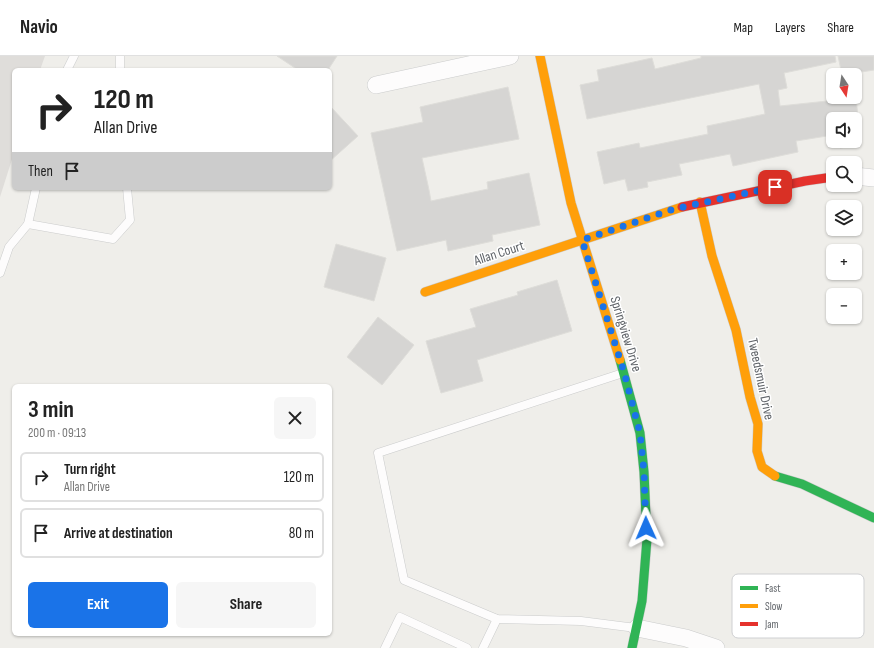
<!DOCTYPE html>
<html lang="en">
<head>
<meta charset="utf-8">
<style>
  body { margin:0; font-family:"Sofia Sans Condensed",sans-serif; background:#f6f6f6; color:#222; height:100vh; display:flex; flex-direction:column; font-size:15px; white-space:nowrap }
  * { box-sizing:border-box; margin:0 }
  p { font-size:13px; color:#767676 }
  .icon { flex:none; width:22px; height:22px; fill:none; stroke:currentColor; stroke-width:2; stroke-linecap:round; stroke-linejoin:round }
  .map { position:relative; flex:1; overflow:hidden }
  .drawer { position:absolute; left:12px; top:328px; width:320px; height:252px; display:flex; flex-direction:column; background:#fff; border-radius:6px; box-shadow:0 1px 3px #0004 }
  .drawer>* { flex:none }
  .top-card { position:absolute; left:12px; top:12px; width:320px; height:122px; border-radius:6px; box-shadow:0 1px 3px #0004; background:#fff; color:#222; overflow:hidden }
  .needle { width:26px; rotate:168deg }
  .tools { position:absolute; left:826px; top:12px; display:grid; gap:8px }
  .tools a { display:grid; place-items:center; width:36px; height:36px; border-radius:6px; background:#fff; box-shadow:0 1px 3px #0004; font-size:20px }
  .pin { position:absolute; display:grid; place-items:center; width:34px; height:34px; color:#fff; margin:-17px; border-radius:8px; box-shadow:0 2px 6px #0006 }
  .me { position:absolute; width:44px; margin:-22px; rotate:359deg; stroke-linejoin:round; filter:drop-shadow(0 0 3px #0008) }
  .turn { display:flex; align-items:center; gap:14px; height:84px; padding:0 16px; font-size:18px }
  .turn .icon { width:52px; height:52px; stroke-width:2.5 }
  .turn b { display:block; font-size:28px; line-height:34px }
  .then { display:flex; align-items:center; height:38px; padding:0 16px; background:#0003; gap:8px; font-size:15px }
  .round { display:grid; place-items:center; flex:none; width:42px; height:42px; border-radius:6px; background:#f6f6f6 }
  .overview { display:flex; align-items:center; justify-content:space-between; height:68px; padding:0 16px }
  h1 { font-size:24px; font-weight:700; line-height:30px }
  .button { display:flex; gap:8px; margin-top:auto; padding:8px 16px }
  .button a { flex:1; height:46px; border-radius:6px; background:#1a73e8; color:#fff; font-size:16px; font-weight:700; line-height:46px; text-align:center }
  .button a+a { background:#f6f6f6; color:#222 }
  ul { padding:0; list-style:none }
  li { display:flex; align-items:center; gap:12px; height:50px; margin:0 8px 6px; padding:0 8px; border:2px solid #e0e0e0; border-radius:6px }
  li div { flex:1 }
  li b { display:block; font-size:15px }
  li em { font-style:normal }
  header { display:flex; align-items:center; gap:24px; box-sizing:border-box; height:56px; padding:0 20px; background:#fff; border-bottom:1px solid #e0e0e0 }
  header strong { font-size:19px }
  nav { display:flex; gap:22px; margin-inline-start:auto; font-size:14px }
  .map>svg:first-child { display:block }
</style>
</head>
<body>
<header>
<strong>Navio</strong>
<nav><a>Map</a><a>Layers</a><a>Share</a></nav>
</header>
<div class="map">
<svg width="874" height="592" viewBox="0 0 874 592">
  <rect width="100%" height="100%" fill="#efeeea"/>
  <!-- industrial -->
  <path fill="#dfddda" d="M0 0H45L40 14H14V97L0 141Z"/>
  <!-- building -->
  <g fill="#d6d5d3" stroke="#deddd9">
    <path d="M277 0H337L328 14H298Z"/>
    <path d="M701 0H835L836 6 784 17 787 32 778 34 780 50 856 42 861 89 840 92 839 85H855V63H833V79L796 85 798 96 733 110 730 98 679 108 682 119 647 126 648 131 628 135 625 123 604 128 597 96 639 87 640 92 708 78 707 70 765 58 759 28 587 63 580 29 599 25 597 14 652 2 655 13 701 2Z"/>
    <path d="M838 0H874V14L842 19Z"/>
    <path d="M508 31 519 83 422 102 429 134 431 145 488 133 487 126 529 117 540 169 492 179 493 185 448 195 446 184 397 195 371 77 423 66 420 51Z"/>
    <path d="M330 50 358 80 330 105Z"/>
    <path d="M336 188 386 202 374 245 324 231Z"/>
    <path d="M557 224 572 275 477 304 483 325 441 337 426 285 476 271 470 253 518 239 517 236Z"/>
    <path d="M378 261 414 289 382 329 347 301Z"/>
  </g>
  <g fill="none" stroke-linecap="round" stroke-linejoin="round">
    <defs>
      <g id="lane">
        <path d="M120 0V14"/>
        <path d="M67 14 74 0"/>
        <path d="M28 168 36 132"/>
        <path d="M0 217 9 191 28 168 113 183 130 164 127 132"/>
        <path d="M623 317 378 397 404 524 497 563 581 565 636 572"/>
        <path d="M385 592 400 561 467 592"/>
        <path d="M483 592 497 563"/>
      </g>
      <g id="street">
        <path d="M376 29 510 0"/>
        <path d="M855 120 874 122"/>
        <path d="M637 572 686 582 716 592"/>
      </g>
      <g id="fast">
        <path d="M620 304 640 377 644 416 647 483 642 545 632 592"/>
        <path d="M775 420 802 428 874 462"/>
      </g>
      <g id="slow">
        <path d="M540 0 571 147 620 304"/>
        <path d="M700 146 712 200 736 274 750 341 758 368 757 395 762 411 775 420"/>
        <path d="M425 236 682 151"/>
      </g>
      <path id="jam" d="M682 151 805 125 833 121"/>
    </defs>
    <!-- lane casing -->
    <use href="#lane" stroke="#cbcccc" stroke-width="9"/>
    <!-- street casing -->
    <use href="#street" stroke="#cbcccc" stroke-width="18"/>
    <!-- fast casing -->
    <use href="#fast" stroke="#cacacb" stroke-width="10"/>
    <!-- slow casing -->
    <use href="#slow" stroke="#cacacb" stroke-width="10"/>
    <!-- jam casing -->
    <use href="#jam" stroke="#cacacb" stroke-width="10"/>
    <!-- lane -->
    <use href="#lane" stroke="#fdfcfc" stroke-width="8"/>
    <!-- street -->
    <use href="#street" stroke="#fdfcfc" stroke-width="17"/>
    <!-- fast -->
    <use href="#fast" stroke="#30b455" stroke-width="9"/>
    <!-- slow -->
    <use href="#slow" stroke="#ff9f0a" stroke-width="9"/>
    <!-- jam -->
    <use href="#jam" stroke="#e5322d" stroke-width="9"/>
  </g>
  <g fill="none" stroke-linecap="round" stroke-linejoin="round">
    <!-- route -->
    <path stroke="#1a73e8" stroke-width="7" stroke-dasharray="0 12.6" d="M646 472 644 416 640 377 624 316 582 184 674 153 775 131"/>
  </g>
  <g text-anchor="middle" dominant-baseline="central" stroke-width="3" stroke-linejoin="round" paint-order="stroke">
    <!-- street labels -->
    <g font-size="14" fill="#5f6368" stroke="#fff">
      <text transform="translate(499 197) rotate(-18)">Allan Court</text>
      <text transform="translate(626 278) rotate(73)">Springview Drive</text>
      <text transform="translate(761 323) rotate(78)">Tweedsmuir Drive</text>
    </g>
  </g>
  <!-- legend -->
  <rect x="732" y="518" width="132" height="64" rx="6" fill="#fff" stroke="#cfd0d2" stroke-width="1"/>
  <rect x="740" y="530" width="18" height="4" fill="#30b455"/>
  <rect x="740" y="548" width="18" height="4" fill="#ff9f0a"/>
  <rect x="740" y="566" width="18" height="4" fill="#e5322d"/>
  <g font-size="11" fill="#5f6368">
    <text x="765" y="536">Fast</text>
    <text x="765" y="554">Slow</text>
    <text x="765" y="572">Jam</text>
  </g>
</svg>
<div class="tools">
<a><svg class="needle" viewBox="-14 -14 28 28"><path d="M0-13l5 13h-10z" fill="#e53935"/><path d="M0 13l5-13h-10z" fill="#767676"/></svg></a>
<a><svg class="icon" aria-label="sound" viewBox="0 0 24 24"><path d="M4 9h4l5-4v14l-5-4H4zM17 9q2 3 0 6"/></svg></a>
<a><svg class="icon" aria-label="search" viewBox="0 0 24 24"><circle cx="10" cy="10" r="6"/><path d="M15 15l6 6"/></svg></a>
<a><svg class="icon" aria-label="layers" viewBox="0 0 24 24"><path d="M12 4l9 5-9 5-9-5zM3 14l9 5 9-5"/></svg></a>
<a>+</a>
<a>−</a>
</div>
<div class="pin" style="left:775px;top:131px;background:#d93025"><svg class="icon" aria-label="arrive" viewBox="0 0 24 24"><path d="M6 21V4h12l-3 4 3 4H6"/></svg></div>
<svg class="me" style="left:646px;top:472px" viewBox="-20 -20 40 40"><path d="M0-17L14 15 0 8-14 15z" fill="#1a73e8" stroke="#fff" stroke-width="4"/></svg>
<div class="top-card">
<div class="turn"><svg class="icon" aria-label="right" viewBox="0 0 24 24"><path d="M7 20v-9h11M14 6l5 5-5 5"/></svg><div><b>120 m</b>Allan Drive</div></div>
<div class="then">Then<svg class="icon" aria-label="arrive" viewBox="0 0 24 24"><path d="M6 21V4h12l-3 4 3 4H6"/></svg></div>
</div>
<section class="drawer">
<div class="overview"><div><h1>3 min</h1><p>200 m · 09:13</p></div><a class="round"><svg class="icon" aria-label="close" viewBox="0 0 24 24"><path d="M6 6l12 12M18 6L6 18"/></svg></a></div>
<ul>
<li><svg class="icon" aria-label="right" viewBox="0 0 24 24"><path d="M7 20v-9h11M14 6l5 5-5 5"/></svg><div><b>Turn right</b><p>Allan Drive</p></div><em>120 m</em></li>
<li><svg class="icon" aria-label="arrive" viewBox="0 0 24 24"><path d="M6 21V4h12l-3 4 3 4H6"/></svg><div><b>Arrive at destination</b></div><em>80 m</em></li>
</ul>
<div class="button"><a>Exit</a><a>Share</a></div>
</section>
</div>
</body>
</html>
